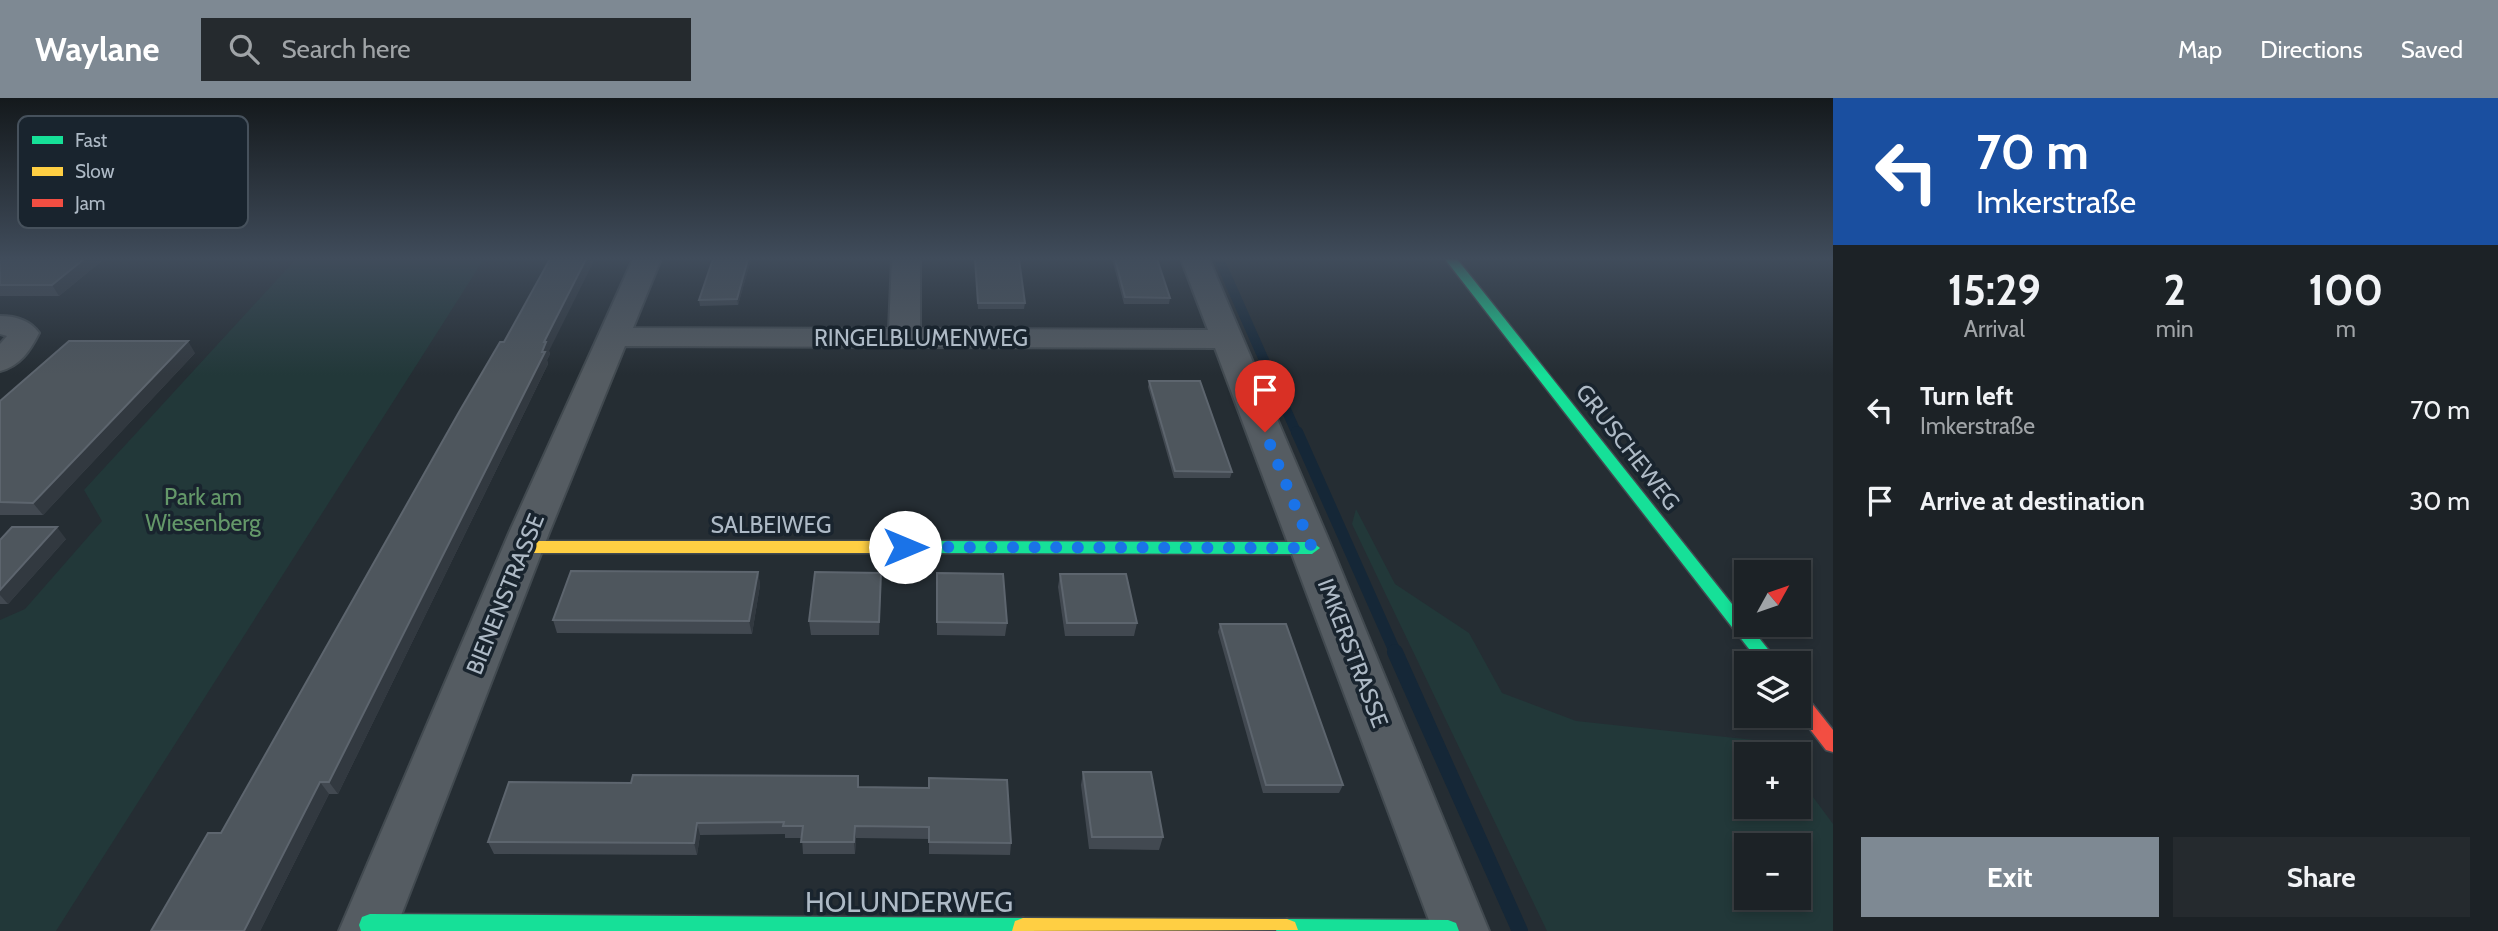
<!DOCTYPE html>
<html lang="en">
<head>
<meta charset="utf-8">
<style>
  body { margin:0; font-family:Cabin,sans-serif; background:#252a2e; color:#f1f3f6; height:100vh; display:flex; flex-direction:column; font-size:26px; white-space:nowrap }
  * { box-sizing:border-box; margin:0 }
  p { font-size:23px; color:#a0a4a7 }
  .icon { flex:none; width:38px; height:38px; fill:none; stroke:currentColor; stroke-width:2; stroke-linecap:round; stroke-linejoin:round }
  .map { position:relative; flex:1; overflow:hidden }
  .panel { display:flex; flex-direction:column; background:#1c2226; width:665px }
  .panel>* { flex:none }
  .guide { background:#1a4fa0; color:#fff; overflow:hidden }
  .needle { width:46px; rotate:50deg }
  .buttons { position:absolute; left:1734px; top:462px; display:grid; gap:14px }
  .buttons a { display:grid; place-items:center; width:77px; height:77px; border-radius:0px; background:#1c2226; box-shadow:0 4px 10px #0003,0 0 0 2px #3a3f43; font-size:35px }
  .pin { position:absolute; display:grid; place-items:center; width:60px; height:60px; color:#fff; margin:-72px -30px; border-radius:50% 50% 50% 0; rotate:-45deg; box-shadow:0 0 7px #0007 }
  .pin .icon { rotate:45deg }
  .me { position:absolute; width:77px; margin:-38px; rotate:90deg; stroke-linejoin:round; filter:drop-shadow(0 0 5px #0008) }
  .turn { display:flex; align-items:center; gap:24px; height:147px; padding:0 28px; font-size:32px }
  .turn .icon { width:91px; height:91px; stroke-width:2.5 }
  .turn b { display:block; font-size:49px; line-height:60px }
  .eta { display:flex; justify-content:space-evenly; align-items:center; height:119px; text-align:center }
  .eta b { font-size:42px; font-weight:800; line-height:49px }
  .primary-button { display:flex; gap:14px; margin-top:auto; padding:14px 28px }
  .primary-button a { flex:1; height:80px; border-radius:0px; background:#7e8993; color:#fff; font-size:28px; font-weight:800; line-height:80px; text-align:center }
  .primary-button a+a { background:#252a2e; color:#f1f3f6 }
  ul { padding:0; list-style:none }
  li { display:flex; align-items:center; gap:21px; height:91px; padding:0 28px }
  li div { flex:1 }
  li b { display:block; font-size:26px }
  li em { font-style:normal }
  header { display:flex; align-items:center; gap:42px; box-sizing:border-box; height:98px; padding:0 35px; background:#7e8993; color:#fff }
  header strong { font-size:33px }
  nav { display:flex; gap:38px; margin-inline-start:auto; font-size:24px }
  .search { width:490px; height:63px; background:#252a2e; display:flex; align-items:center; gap:18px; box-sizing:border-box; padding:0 24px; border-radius:0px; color:#a0a4a7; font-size:26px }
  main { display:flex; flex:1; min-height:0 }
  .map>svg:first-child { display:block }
</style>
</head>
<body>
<header>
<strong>Waylane</strong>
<div class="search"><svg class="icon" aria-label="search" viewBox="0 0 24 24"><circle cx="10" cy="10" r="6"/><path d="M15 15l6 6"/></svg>Search here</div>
<nav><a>Map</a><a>Directions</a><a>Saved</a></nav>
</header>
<main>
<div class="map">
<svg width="1833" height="833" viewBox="0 0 1833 833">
  <rect width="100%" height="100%" fill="#252d33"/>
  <!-- green -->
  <g fill="#223839" fill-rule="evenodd">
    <path d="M296 161H484L56 833H0V522L25 511 102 423 84 392Z"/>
    <path d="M1356 411 1395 486 1469 535 1502 595 1576 623 1773 644 1781 656H1746V709H1799V680L1833 726V833H1547L1352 426ZM1746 747H1799V800H1746Z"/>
  </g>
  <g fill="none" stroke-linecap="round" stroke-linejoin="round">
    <!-- stream-far2 -->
    <path stroke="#152737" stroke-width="10" d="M1219 161 1297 336"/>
    <!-- stream-far1 -->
    <path stroke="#152737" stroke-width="12" d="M1297 334 1396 556"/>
    <!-- stream -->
    <path stroke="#152737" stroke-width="16" d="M1395 554 1520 833"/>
    <defs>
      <g id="street">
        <path d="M633 161H661L633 230 889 231 892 161H920V231L1208 232 1181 161H1209L1332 450 1489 833H1433L1215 250 625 248 549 435 395 833H339L509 435Z"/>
        <path d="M0 218C15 218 30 222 39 235 30 253 20 268 0 273V246L7 238 0 236Z"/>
      </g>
      <g id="fast">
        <path d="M1445 161H1457L1779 565H1760Z"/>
        <path d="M915 443 1312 444 1320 450 1312 456 915 455 907 449Z"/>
        <path d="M370 816 1023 820 1031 823 1034 831V833H361L359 827 362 819Z"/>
        <path d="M1287 821 1448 822 1456 825 1459 833H1276L1279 824Z"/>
      </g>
      <g id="slow">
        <path d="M525 443H915L923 449 915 455H525L517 449Z"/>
        <path d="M1023 820 1287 821 1295 824 1298 832 1012 833 1015 823Z"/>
      </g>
      <path id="jam" d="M1799 595 1806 598 1833 632V654L1826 652 1799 617Z"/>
    </defs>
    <!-- street casing -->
    <use href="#street" stroke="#424a50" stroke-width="4"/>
    <!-- fast casing -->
    <use href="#fast" stroke="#424a50" stroke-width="3"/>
    <!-- slow casing -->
    <use href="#slow" stroke="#424a50" stroke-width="3"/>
    <!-- jam casing -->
    <use href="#jam" stroke="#424a50" stroke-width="3"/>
    <!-- street -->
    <use href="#street" fill="#555c62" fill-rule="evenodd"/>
    <!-- fast -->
    <use href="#fast" fill="#16e098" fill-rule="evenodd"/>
    <!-- slow -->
    <use href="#slow" fill="#ffcf43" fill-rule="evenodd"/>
    <!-- jam -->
    <use href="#jam" fill="#f24e42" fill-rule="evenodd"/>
  </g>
  <!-- wall -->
  <g fill="#424951">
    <path d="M0 161H104L59 198H0Z"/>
    <path d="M713 161H751L738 207 700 208 699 202Z"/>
    <path d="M975 161H1019L1025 205 1024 211H978Z"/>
    <path d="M1112 161H1157L1170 200 1169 206H1124Z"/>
    <path d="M549 253 550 256 547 262 548 266 338 696H329L260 833H151L221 735Z"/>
    <path d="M195 255 43 417H0V303Z"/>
    <path d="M1149 283 1232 374 1230 380H1174L1148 289Z"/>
    <path d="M66 441 8 506H0V442Z"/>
    <path d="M758 474 760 487 752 536 557 535 553 522Z"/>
    <path d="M937 475 1007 525 1005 538 937 537Z"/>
    <path d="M1060 476 1137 525 1134 538H1065L1058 489Z"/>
    <path d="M881 488 879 537H811L809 523Z"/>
    <path d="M1220 526 1343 687 1339 695H1263L1218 534Z"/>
    <path d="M1083 674 1163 739 1159 752 1089 751 1081 687Z"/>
    <path d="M858 678V689L929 690 1011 745 1010 757 929 756V741L856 740 855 756H803L802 740H785V736L700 737 697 757 494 756 488 744 631 685Z"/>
  </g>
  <!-- shaded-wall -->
  <g fill="#323940">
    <path d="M84 161H104L59 198 52 187Z"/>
    <path d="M586 161H595L549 253 550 256 547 262 548 266 338 696 329 684 542 254 544 244Z"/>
    <path d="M748 161H751L738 207 737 201Z"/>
    <path d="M188 243 195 255 43 417 33 405Z"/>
    <path d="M57 429 66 441 8 506 0 497V492Z"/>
    <path d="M758 474 760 487 752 536 749 523Z"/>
    <path d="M320 684 329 696 260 833H244Z"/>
    <path d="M697 725 700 737 697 757 694 745Z"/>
    <path d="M855 728 856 740 855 756 854 744Z"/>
  </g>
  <!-- building -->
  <g fill="#4e565d" stroke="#5d656e" stroke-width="2">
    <path d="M0 161H84L52 187H0Z"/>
    <path d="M550 161H586L544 244H546L542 254H545L329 684H320L244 833H151L208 735H221L459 314 500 244H504Z"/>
    <path d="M713 161H748L737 201 699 202Z"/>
    <path d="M975 161H1019L1025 205H978Z"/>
    <path d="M1115 161H1157L1170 200 1125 199Z"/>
    <path d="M69 243H188L33 405 0 404V303Z"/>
    <path d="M1149 283H1200L1232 374 1175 373Z"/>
    <path d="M12 429H57L0 492V442Z"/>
    <path d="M571 473 758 474 749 523 553 522Z"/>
    <path d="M815 474 881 475 879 524 809 523Z"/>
    <path d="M937 475 1003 476 1007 525 937 524Z"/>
    <path d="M1060 476H1126L1137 525H1067Z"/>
    <path d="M1220 526H1286L1343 687H1266Z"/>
    <path d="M1083 674H1151L1163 739H1092Z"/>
    <path d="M633 677 858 678V689L929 690V680L1007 682 1011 745 929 744V729L855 728 854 744H801L803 728H783L784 724 697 725 694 745 488 744 509 684 631 685Z"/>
  </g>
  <!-- sky -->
  <linearGradient id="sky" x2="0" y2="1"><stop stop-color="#14191c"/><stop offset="0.58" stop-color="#404c5b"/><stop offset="1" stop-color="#404c5b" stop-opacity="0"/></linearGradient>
  <rect width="1833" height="277" fill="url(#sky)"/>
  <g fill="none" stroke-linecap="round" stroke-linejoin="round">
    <!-- route -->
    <path stroke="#1a73e8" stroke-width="12" stroke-dasharray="0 21.6" d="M905 449 1312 450 1265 334"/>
  </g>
  <g text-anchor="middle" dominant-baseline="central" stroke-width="7" stroke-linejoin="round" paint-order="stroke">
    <!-- street labels -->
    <g font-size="23" fill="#aebac6" stroke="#19242e">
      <text x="921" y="240">RINGELBLUMENWEG</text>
      <text transform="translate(1628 349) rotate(52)">GRUSCHEWEG</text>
      <text x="771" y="427">SALBEIWEG</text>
      <text transform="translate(505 496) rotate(-68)">BIENENSTRASSE</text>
      <text transform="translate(1353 555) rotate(69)">IMKERSTRASSE</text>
    </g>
    <!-- park labels -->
    <g font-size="23" fill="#649869" stroke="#19242e">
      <text x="203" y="399">Park am<tspan x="203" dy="26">Wiesenberg</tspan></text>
    </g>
    <!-- near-street labels -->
    <g font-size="28" fill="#aebac6" stroke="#19242e">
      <text x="909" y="804">HOLUNDERWEG</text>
    </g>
  </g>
  <!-- legend -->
  <rect x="18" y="18" width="230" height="112" rx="10" fill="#19242e" stroke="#46515c" stroke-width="2"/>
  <rect x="32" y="38" width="31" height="8" fill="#16e098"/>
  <rect x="32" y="69" width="31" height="9" fill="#ffcf43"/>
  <rect x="32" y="101" width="31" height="8" fill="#f24e42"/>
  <g font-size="19" fill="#aebac6">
    <text x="75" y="49">Fast</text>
    <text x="75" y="80">Slow</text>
    <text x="75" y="112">Jam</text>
  </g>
</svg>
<div class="buttons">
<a><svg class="needle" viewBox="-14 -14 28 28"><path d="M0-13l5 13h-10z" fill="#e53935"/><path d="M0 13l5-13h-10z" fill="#a0a4a7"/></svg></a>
<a><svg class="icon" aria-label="layers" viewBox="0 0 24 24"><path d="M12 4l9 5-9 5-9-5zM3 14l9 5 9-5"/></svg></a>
<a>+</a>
<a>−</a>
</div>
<div class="pin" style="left:1265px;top:334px;background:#d93025"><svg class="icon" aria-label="arrive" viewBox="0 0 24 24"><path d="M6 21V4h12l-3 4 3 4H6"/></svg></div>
<svg class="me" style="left:905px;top:449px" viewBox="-20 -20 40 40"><circle r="19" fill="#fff"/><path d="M0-13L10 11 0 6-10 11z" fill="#1a73e8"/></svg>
</div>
<section class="panel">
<div class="guide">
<div class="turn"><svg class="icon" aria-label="left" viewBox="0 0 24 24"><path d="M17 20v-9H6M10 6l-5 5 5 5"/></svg><div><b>70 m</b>Imkerstraße</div></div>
</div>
<div class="eta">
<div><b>15:29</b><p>Arrival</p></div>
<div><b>2</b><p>min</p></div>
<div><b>100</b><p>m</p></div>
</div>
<ul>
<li><svg class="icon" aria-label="left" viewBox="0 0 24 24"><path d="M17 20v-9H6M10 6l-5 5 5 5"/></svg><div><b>Turn left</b><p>Imkerstraße</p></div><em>70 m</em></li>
<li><svg class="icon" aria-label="arrive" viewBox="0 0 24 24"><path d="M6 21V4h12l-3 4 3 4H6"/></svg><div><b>Arrive at destination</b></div><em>30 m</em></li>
</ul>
<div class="primary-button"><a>Exit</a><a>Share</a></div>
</section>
</main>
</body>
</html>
